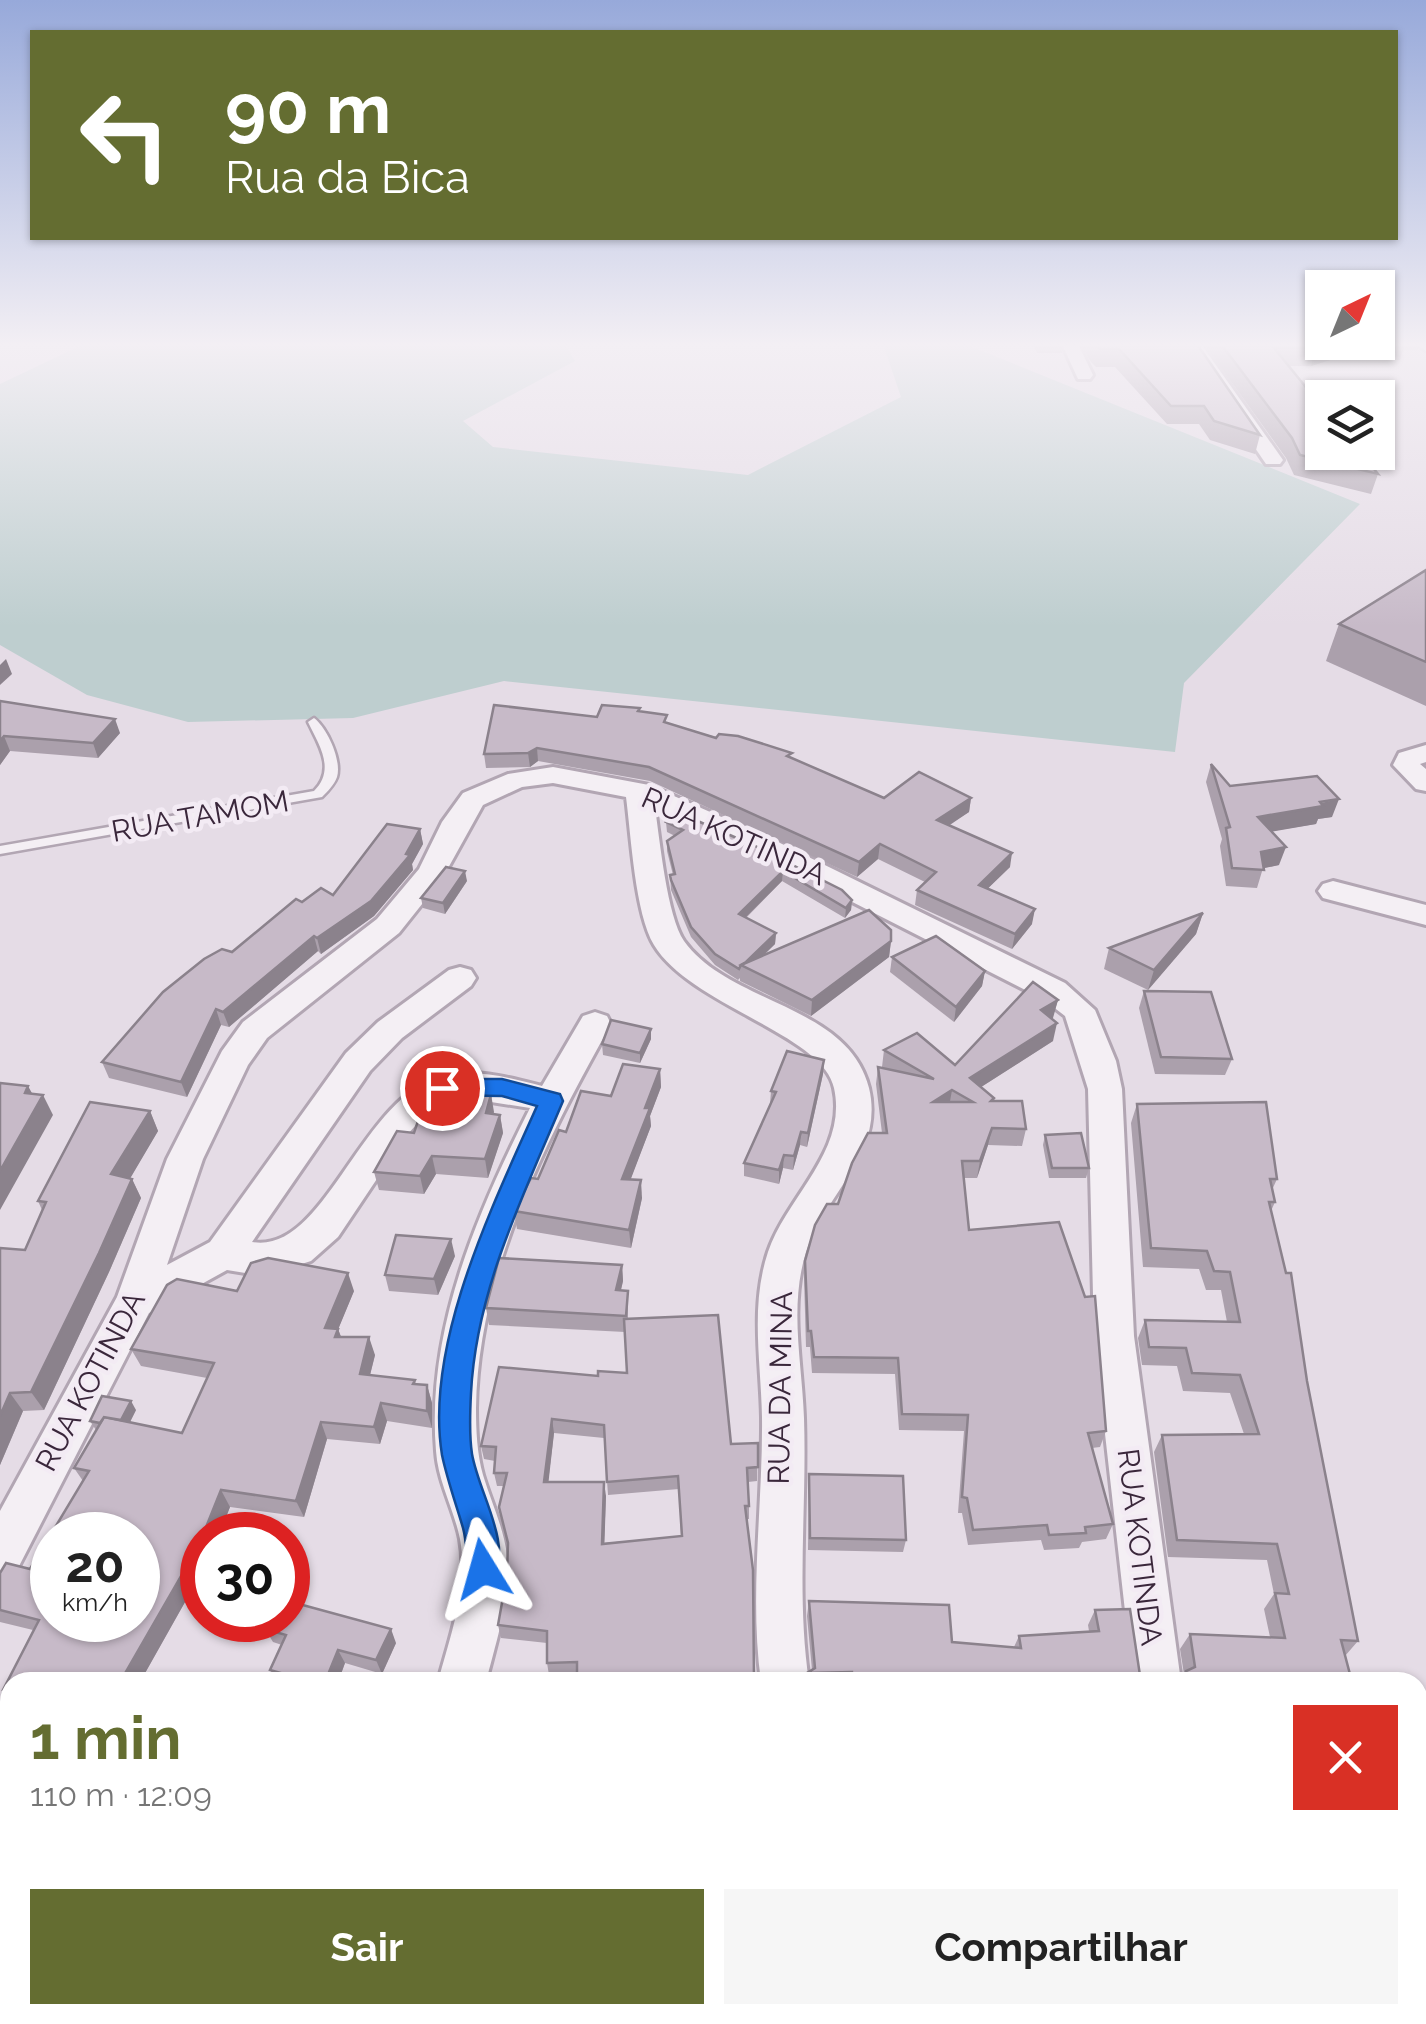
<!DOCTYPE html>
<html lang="pt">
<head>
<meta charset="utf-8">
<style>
  body { margin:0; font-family:Raleway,sans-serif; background:#f6f6f6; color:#222; height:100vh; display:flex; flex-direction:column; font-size:38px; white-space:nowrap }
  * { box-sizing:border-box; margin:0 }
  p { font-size:32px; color:#767676 }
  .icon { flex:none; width:55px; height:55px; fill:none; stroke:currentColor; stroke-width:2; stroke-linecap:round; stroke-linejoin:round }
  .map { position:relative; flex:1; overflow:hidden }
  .details { position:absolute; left:0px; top:1672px; width:1428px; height:352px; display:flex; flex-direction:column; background:#fff; border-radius:30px 30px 0 0; box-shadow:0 2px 8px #0004 }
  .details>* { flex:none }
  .banner { position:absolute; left:30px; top:30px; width:1368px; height:210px; border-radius:0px; box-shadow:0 2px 8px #0004; background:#646d31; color:#fff; overflow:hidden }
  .needle { width:65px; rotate:43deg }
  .buttons { position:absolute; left:1305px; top:270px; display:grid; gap:20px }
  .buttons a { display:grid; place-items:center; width:90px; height:90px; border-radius:0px; background:#fff; box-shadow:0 2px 8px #0004; font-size:50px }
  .speed { position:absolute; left:30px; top:1512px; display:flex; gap:20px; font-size:50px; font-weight:700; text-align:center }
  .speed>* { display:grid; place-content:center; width:130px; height:130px; border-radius:50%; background:#fff; box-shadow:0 2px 8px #0004; line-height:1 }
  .speed small { font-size:25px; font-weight:400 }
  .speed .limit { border:15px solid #d22; background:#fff; color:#111 }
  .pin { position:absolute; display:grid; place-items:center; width:85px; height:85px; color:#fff; margin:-42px; border:5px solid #fff; border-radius:50%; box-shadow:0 2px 10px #0007 }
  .me { position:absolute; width:110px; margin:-55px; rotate:352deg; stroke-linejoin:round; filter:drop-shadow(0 0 8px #0008) }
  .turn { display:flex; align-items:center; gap:35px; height:210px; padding:0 30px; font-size:45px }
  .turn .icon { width:130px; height:130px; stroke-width:2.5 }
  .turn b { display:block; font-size:70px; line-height:85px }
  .round { display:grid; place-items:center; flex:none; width:105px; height:105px; border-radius:0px; background:#f6f6f6 }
  .head { display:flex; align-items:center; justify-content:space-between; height:170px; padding:0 30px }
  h1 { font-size:60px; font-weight:700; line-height:75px; color:#646d31 }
  .action { display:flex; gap:20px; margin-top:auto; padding:20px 30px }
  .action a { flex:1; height:115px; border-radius:0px; background:#646d31; color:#fff; font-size:40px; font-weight:700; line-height:115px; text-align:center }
  .action a+a { background:#f6f6f6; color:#222 }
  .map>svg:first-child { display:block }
</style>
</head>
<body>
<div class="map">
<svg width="1426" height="2024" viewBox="0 0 1426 2024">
  <rect width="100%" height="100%" fill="#e5dce6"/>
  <!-- green -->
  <path fill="#bececf" d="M84 344H565L575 361 463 421 493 447 748 475 901 397 883 344H965L1360 504 1184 683 1175 752 504 681 353 718 188 722 87 695 0 645V384Z"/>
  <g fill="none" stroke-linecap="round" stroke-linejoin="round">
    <defs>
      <g id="lane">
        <path d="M1416 344H1425L1426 351Z"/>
        <path d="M314 718C327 728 342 760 337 777 334 785 328 791 322 797L0 854V846L314 791C336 769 319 745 308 722Z"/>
      </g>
      <g id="street">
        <path d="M1062 344H1078L1093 375 1090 379H1078Z"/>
        <path d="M1184 344H1201L1283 460 1280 464H1266Z"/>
        <path d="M1426 745V762L1420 764 1426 769V791L1416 789 1393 765 1399 753Z"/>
        <path d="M553 767 649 785 776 841 1065 983 1095 1010 1116 1061 1122 1089 1134 1336 1181 1682H1133L1094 1336 1088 1089 1065 1016 1043 999 756 853 655 808C660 841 667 916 684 941 730 1005 848 1004 869 1088 885 1154 824 1194 806 1252 789 1307 802 1362 804 1418 807 1506 796 1594 809 1682H761C749 1594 763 1506 762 1417 761 1362 750 1306 768 1252 787 1196 848 1151 834 1088 823 1034 691 1006 654 945 635 914 631 835 626 797L553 783 522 787 483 805 442 879 399 933 267 1038 248 1065 203 1159 167 1265 210 1242 346 1053 378 1022 449 970 460 967 471 970 476 978 471 986 402 1038 370 1071 252 1242C325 1255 361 1096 442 1076 475 1068 510 1078 542 1086L583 1016 595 1012 607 1016 611 1024C546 1141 478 1270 476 1408 476 1430 477 1454 483 1475 491 1502 504 1528 507 1556 511 1598 496 1642 486 1682H438C450 1636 469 1587 460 1539 454 1509 438 1482 436 1451 426 1331 477 1213 530 1108L472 1099 451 1100 429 1111 405 1137 338 1237 311 1261 264 1276 227 1270 149 1313 16 1572 0 1578V1511L117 1297 167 1159 222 1051 243 1022 377 919 419 869 442 822 463 793 508 774Z"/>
        <path d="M1333 881 1426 905V925L1323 898 1318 891 1323 884Z"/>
        <path d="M1194 2015H1250L1252 2024H1196Z"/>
      </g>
    </defs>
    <!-- lane casing -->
    <use href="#lane" stroke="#b2a6b3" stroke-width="5"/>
    <!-- street casing -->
    <use href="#street" stroke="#b2a6b3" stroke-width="6"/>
    <!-- lane -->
    <use href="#lane" fill="#f4eff4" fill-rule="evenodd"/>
    <!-- street -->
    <use href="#street" fill="#f4eff4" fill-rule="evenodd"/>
  </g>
  <!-- wall -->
  <g fill="#aba0ac" fill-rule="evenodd">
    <path d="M1033 344H1064L1062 353H1037Z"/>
    <path d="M1080 344H1197L1260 435 1255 454 1210 440 1199 424H1167L1115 367H1096L1091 362Z"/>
    <path d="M1204 344H1420L1418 350H1403L1400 360H1330L1311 366H1289L1378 474 1371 494 1294 475 1286 458Z"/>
    <path d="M1426 570V706L1326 661 1339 624Z"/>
    <path d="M0 701 120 733 98 758 10 751 0 765Z"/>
    <path d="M640 712 667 723 792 759 884 798H971L969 812 948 825 1010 867 987 889 1032 924 1012 949 915 905 917 890 925 882 878 859 857 877 650 781 538 761 530 767 486 768 484 754 597 717Z"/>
    <path d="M1211 764 1230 786 1332 817 1318 819 1316 824 1272 831 1279 865 1263 868 1257 888 1226 886 1220 846 1222 839 1206 782Z"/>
    <path d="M666 822 852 900 851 910 845 918 782 881 746 918 776 933 775 944 764 955 891 941 889 957 811 1016 740 981V978L738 980 715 965 691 937 671 890 670 875H673L667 851V841L675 836 667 832Z"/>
    <path d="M420 829 423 844 412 864 413 870 374 916 321 954 318 951 229 1027 221 1025 187 1097 109 1078 102 1062 232 952 302 902 333 895Z"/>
    <path d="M467 881 445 914 423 908 421 898Z"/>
    <path d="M1203 913 1196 934 1148 990 1104 969 1109 948Z"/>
    <path d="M892 957 985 971 982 986 954 1022 890 972Z"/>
    <path d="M1144 991 1232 1059 1225 1075 1155 1074 1139 1008Z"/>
    <path d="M1058 1000 1052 1019 1053 1041 981 1087 994 1098 993 1101 1026 1129 1022 1146 988 1145 977 1178H964L969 1230 1106 1431 1100 1447 1092 1448 1113 1524 1106 1539 1082 1542 1079 1548 1044 1550 1041 1540 968 1545 962 1513H958L964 1431 899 1430 895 1374 812 1373 810 1347H806L804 1278 805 1261 882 1133 876 1084 878 1067H882L884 1050 955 1065Z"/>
    <path d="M651 1029V1039L640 1063 603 1055 602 1044Z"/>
    <path d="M824 1060 823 1074 807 1147 800 1145 793 1170 783 1168 779 1184 744 1176V1163L770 1104 771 1091Z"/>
    <path d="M660 1069 661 1087 650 1116 651 1126 630 1180 642 1198 631 1248 517 1229 514 1211 538 1179 566 1132 611 1096Z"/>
    <path d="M491 1094 493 1114 500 1115 503 1133 488 1178 436 1174 424 1194 379 1190 374 1172 414 1133Z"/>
    <path d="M1137 1104 1277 1179 1272 1190 1275 1202 1271 1211 1307 1381 1358 1641 1345 1656 1352 1682H1179L1184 1674 1180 1649 1190 1634 1270 1637 1264 1609 1274 1594 1267 1560 1168 1557 1154 1452 1162 1435 1244 1434 1230 1393 1183 1391 1177 1366 1142 1365 1138 1338 1145 1320 1227 1322 1221 1290H1206L1199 1269 1143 1267 1131 1123Z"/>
    <path d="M150 1111 158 1131 130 1178 132 1179 141 1198 109 1272 44 1410 23 1411 0 1465V1248L25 1250 42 1210 38 1201Z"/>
    <path d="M1045 1135 1089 1168 1086 1178H1049L1043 1145Z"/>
    <path d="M455 1256 438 1295 389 1291 385 1275Z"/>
    <path d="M622 1265 623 1281 621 1290 628 1291V1319L731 1444 758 1443 757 1481 748 1482 749 1506V1519H747L754 1682H577V1674L549 1675 547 1663V1643L501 1638 498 1625 507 1575 508 1543 504 1486H497L494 1473 495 1461 484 1459 481 1446 598 1376 627 1373 625 1332 489 1325 486 1308ZM554 1433 604 1438 608 1495 679 1489 681 1536 604 1543 606 1496 548 1482Z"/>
    <path d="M237 1291H354L338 1329 341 1337 375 1355 370 1375 415 1380 416 1384 427 1385 432 1403V1428L387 1421 380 1444 327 1439 304 1517 230 1507 198 1587 194 1586 140 1682H10V1697L3 1690 33 1630 0 1622V1573L30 1569 83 1481 74 1468 96 1430 90 1421 136 1410 130 1422 182 1433 207 1378 141 1366 131 1349Z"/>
    <path d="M809 1474 906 1540 903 1552 808 1550Z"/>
    <path d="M809 1601 952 1642 1014 1647 1019 1636 1089 1631 1088 1625 1095 1610 1141 1682H805L807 1673 812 1670 807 1616Z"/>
    <path d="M265 1629 396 1643 382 1674 345 1663 338 1682H278L270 1670 282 1645 273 1642Z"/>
    <path d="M1082 2015H1207L1211 2024H1132Z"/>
    <path d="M1295 2015H1388L1390 2024H1297Z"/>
  </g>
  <!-- shaded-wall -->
  <g fill="#8b828c">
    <path d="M1329 344H1335L1330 360 1311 366 1316 348Z"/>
    <path d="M6 659 12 674 0 685V665Z"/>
    <path d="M115 719 120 733 98 758 93 743Z"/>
    <path d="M4 736 10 751 0 765V741Z"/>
    <path d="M537 748 538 761 530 767 528 753Z"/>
    <path d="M971 798 969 812 935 835 937 820Z"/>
    <path d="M1339 799 1332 817 1318 819 1316 824 1252 835 1258 817Z"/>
    <path d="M420 829 423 844 412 864 413 870 374 916 321 954 317 938 406 854Z"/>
    <path d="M880 844 878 859 857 877 859 862Z"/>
    <path d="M1286 847 1279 865 1255 870 1261 852Z"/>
    <path d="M1012 853 1010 867 976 900 979 885Z"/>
    <path d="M465 871 467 881 445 914 443 903Z"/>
    <path d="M783 871 782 881 739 924V914Z"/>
    <path d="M852 900 851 910 845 918 846 908Z"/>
    <path d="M1035 909 1032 924 1012 949 1015 934Z"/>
    <path d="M1203 913 1196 934 1148 990 1154 970Z"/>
    <path d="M776 933 775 944 749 969 742 966Z"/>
    <path d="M314 936 318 951 229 1027 223 1012Z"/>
    <path d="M891 941 889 957 811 1016 812 1000Z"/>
    <path d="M985 971 982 986 954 1022 956 1007Z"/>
    <path d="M1058 1000 1053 1018 1037 1028 1041 1010Z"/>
    <path d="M216 1009 221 1025 187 1097 181 1082Z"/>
    <path d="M1057 1023 1053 1041 967 1096 970 1078Z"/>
    <path d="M651 1029V1039L640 1063V1053Z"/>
    <path d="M824 1060 823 1074 807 1147 808 1133Z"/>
    <path d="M660 1069 661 1087 650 1116 651 1126 624 1197 622 1179 645 1108Z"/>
    <path d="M28 1086 38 1104 43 1095 53 1115 0 1210V1171L25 1093Z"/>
    <path d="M952 1090 949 1107 933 1102Z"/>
    <path d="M491 1094 494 1112 489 1131 486 1113Z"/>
    <path d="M150 1111 158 1131 121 1194 111 1174Z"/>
    <path d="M500 1115 503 1133 488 1178 485 1159Z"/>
    <path d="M992 1128 988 1145 977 1178 980 1161Z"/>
    <path d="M801 1132 800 1145 793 1170 794 1156Z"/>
    <path d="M784 1155 783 1168 779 1184V1170Z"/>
    <path d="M432 1156 436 1174 424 1194 420 1176Z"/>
    <path d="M132 1179 141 1198 109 1272 44 1410 31 1392Z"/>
    <path d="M641 1180 642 1198 631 1248 629 1230Z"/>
    <path d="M451 1239 455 1256 438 1295 434 1279Z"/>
    <path d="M622 1265 623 1281 617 1306 616 1290Z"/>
    <path d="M348 1273 354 1291 335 1337 338 1329 345 1347 325 1328Z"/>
    <path d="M369 1337 375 1355 366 1391 360 1374Z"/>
    <path d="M427 1385 432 1403V1428L427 1411Z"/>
    <path d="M10 1393 23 1411 0 1465V1416Z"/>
    <path d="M131 1401 136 1410 123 1436 118 1426Z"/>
    <path d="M381 1403 387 1421 380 1444 374 1427Z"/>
    <path d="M552 1419 554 1433 547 1495 544 1482Z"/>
    <path d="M321 1422 327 1439 304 1517 296 1501Z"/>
    <path d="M604 1482 606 1496 604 1557 602 1544Z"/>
    <path d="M221 1490 230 1507 219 1535H203Z"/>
    <path d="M202 1537V1577L198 1587 188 1572Z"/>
    <path d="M184 1571 194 1586 140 1682H120Z"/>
    <path d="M391 1629 396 1643 382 1674 376 1660Z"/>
    <path d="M338 1650 345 1663 338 1682H325Z"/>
    <path d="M10 2009V2015H29L26 2024H5Z"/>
    <path d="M363 2015H373L372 2024H362Z"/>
  </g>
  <!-- building -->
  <g fill="#c7bac8" stroke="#8b828c" stroke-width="2.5" fill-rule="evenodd">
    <path d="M1094 344H1197L1260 435 1214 421 1204 406H1171L1119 349H1100Z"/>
    <path d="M1221 344H1329L1316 348H1274L1322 407V452H1360L1378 474 1300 455 1292 438Z"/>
    <path d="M1426 570V662L1339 624Z"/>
    <path d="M0 701 115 719 93 743 4 736 0 741Z"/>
    <path d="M494 705 597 717 602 705 640 708 638 711 667 715 664 722 716 738 719 734 738 736 792 753 787 756 884 798 919 772 971 798 937 820 1012 853 979 885 1035 909 1015 934 917 890 936 872 880 844 859 862 649 767 537 748 528 753 484 754Z"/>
    <path d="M1211 764 1230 786 1317 776 1339 799 1320 802 1323 806 1258 817 1286 847 1261 852 1264 870 1232 868 1226 828 1230 827Z"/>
    <path d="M677 812 755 846 842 890 852 900 846 908 783 871 739 914 776 933 746 962 741 965 739 969 715 954 691 927 671 880 670 875 675 874 667 841 683 830 666 822Z"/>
    <path d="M387 824 420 829 406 854 410 855 371 901 317 938 314 936 223 1012 216 1009 181 1082 102 1062 163 992 204 959 222 949 232 952 296 899 302 902 321 888 333 895Z"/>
    <path d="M446 867 465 871 443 903 421 898Z"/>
    <path d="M869 910 891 930V941L812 1000 741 965Z"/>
    <path d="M1203 913 1154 970 1109 948Z"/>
    <path d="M936 936 985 971 956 1007 892 957Z"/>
    <path d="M1033 982 1058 1000 1041 1010 1057 1023 970 1078 994 1098 991 1101H1022L1026 1129 992 1128 980 1161H962L969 1230 1059 1222 1085 1297 1095 1296 1106 1431 1088 1433 1113 1524 1085 1527 1086 1533 1049 1535 1047 1525 973 1530 967 1498 962 1497 968 1415 902 1414 898 1358 814 1357 811 1331H808L805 1261 815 1225 827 1204H838L852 1163 868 1133H887L878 1067 934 1079 884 1050 917 1033 955 1065ZM952 1090 973 1102H933Z"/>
    <path d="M1144 991 1211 992 1232 1059 1161 1057Z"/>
    <path d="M611 1020 651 1029 640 1053 602 1044Z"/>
    <path d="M787 1051 824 1060 808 1133 801 1132 794 1156 784 1155 779 1170 744 1163 776 1092 771 1091Z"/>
    <path d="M623 1064 660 1069 645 1108H650L622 1179 641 1180 629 1230 514 1211 531 1178 538 1179 559 1130 566 1132 581 1091 611 1096Z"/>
    <path d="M0 1083 28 1086 25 1093 43 1095 0 1171Z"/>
    <path d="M439 1091 491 1094 486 1113 500 1115 485 1159 432 1156 420 1176 374 1172 397 1131 414 1133 423 1106Z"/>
    <path d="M90 1102 150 1111 111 1174 132 1179 99 1253 31 1392 10 1393 0 1416V1248L25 1250 46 1202 38 1201Z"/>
    <path d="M1266 1102 1277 1179H1270L1275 1202H1269L1286 1273H1291L1307 1381 1358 1641 1341 1640 1352 1682H1201V1680H1186V1671L1195 1667 1190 1634 1285 1638 1275 1593 1289 1594 1277 1544 1177 1540 1162 1435 1259 1434 1240 1375 1192 1373 1186 1348 1149 1347 1145 1320 1240 1322 1230 1272 1214 1271 1207 1251 1151 1248 1137 1104Z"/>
    <path d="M1081 1133 1089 1168H1052L1045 1135Z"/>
    <path d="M396 1235 451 1239 434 1279 385 1275Z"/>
    <path d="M268 1258 348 1273 325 1328 338 1329 335 1337H369L360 1374 415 1380 413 1384 427 1385V1411L381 1403 374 1427 321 1422 296 1501 221 1490 188 1572 184 1571 120 1682H10V1692L3 1690 39 1620 0 1610V1573L6 1563 30 1569 89 1471 74 1468 104 1417 182 1433 214 1363 131 1349 167 1285 177 1279 237 1291 251 1263ZM52 1535H138V1620H52Z"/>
    <path d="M499 1258 622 1265 616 1290 628 1291 626 1316 486 1308Z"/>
    <path d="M718 1315 731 1444 758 1443V1467L747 1468 749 1506H745L753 1570 754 1682H720V1679L656 1676 577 1681V1662L547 1663V1631L498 1625 507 1575 508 1543 499 1507 507 1473H494L496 1447 481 1446 499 1367 598 1376V1371L627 1373 624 1319ZM552 1419 604 1425 607 1482 678 1476 682 1536 602 1544 604 1482H544Z"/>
    <path d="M102 1396 131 1401 121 1420 104 1417 100 1423 90 1421Z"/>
    <path d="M809 1474 903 1476 906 1540 810 1538Z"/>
    <path d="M288 1601 391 1629 376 1660 338 1650 325 1682H312L270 1670 286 1635 265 1629 268 1620H288Z"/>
    <path d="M809 1601 949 1605 952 1642 1021 1648 1019 1636 1099 1631 1095 1610 1130 1609 1141 1682H853L852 1672 807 1673 815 1668Z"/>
    <path d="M0 2004 10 2005 5 2024H0Z"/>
    <path d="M328 2015H363L362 2024H326Z"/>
    <path d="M639 2015H726L725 2024H638Z"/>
    <path d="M1147 2015H1207L1211 2024H1201Z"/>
    <path d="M1311 2015H1388L1390 2024H1313Z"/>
  </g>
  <!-- sky -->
  <linearGradient id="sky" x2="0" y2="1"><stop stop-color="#97a9da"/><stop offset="0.55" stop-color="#f3eff4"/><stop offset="1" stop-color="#f3eff4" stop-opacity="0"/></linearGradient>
  <rect width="1426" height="627" fill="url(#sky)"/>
  <!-- route -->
  <path fill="#1a73e8" stroke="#114b97" stroke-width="2.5" d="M442 1079H502L560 1094 563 1101C524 1194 476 1290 471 1393 470 1412 469 1435 472 1454 479 1494 511 1540 495 1580L483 1585 472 1580C465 1564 468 1546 463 1528 456 1504 447 1479 442 1455 424 1344 493 1205 537 1106L502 1096 433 1095 430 1088 433 1082Z"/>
  <g text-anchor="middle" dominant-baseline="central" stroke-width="9" stroke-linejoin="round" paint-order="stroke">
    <!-- street labels -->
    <g font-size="30" fill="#3a273b" stroke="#f3ebf4">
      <text transform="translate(200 816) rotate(-10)">RUA TAMOM</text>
      <text transform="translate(734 836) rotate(24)">RUA KOTINDA</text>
      <text transform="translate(90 1381) rotate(-62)">RUA KOTINDA</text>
      <text transform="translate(780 1388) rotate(-89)">RUA DA MINA</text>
      <text transform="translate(1140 1547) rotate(83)">RUA KOTINDA</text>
    </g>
  </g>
</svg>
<div class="buttons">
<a><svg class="needle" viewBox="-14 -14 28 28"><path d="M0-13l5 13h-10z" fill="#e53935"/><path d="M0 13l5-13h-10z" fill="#767676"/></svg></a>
<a><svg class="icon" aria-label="layers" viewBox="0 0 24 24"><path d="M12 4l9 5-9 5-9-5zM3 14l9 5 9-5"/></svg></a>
</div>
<div class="speed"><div>20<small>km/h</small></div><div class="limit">30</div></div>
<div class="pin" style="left:442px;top:1088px;background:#d93025"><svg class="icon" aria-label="arrive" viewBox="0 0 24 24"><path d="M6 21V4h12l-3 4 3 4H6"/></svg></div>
<svg class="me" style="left:483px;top:1569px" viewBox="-20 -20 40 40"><path d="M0-17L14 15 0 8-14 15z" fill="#1a73e8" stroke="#fff" stroke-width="4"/></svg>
<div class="banner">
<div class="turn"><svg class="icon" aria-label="left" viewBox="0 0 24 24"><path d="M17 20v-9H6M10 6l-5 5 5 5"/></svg><div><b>90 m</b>Rua da Bica</div></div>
</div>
<section class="details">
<div class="head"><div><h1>1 min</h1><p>110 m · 12:09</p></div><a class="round" style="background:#d93025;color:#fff"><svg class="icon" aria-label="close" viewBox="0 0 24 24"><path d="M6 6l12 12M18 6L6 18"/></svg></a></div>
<div class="action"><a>Sair</a><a>Compartilhar</a></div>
</section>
</div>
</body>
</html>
